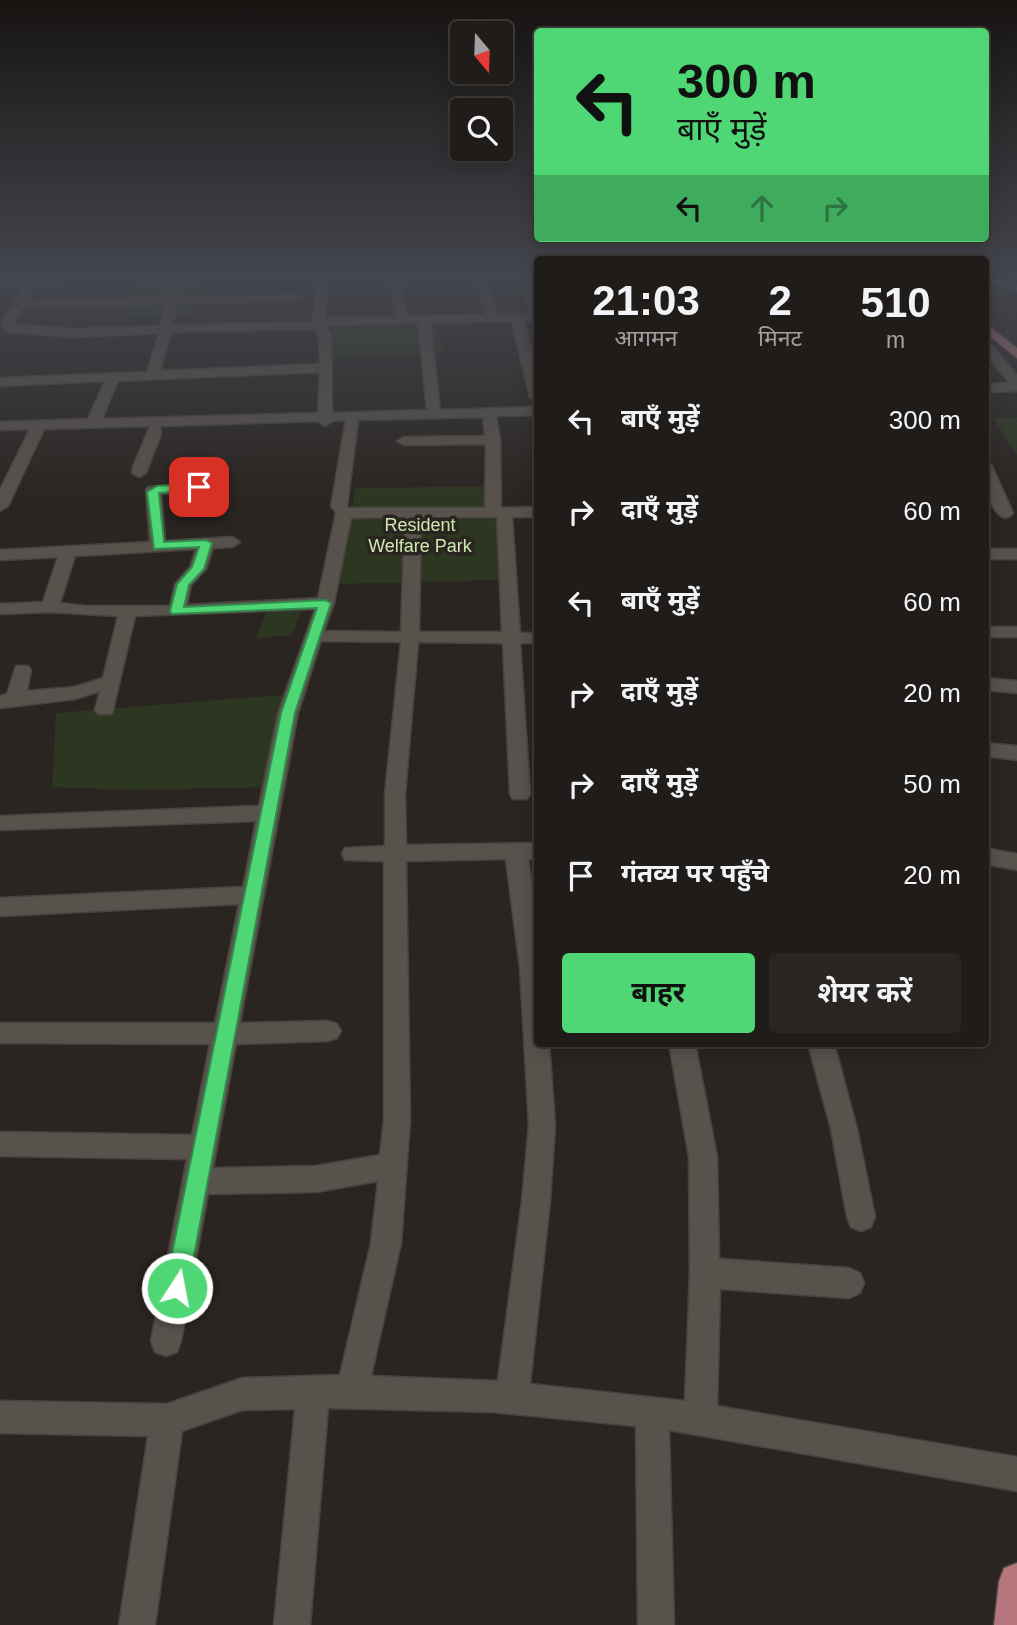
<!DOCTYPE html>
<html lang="hi">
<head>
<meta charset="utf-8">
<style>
  body { margin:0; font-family:Helvetica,"Noto Sans Devanagari",sans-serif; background:#282522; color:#f1f3f6; height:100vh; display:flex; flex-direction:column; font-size:26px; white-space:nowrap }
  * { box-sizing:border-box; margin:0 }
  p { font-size:23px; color:#a2a1a2 }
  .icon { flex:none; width:38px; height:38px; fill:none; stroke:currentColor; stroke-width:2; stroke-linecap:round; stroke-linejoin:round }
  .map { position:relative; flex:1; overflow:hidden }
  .sheet { position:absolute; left:534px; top:256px; width:455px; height:791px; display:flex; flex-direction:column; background:#201c19; border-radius:7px; box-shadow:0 4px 18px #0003,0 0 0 2px #3d3a38 }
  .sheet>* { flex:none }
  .hud { position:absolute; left:534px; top:28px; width:455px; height:214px; border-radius:7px; box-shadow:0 4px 18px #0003,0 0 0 2px #3d3a38; background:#4fd675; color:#111; overflow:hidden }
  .needle { width:46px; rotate:161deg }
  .tools { position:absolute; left:450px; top:21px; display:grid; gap:14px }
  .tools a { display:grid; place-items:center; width:63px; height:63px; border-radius:7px; background:#201c19; box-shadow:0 4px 18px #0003,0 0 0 2px #3d3a38; font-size:35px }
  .pin { position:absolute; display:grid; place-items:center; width:60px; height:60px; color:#fff; margin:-30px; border-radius:14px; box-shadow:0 4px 10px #0006 }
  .me { position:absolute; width:77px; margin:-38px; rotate:11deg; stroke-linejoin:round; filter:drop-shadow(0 0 5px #0008) }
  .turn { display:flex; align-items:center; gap:24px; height:147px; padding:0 28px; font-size:32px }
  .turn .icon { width:91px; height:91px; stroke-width:2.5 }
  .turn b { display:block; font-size:49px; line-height:60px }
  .lanes { display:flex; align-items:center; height:66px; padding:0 28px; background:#0003; justify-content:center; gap:35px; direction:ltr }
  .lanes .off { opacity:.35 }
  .eta { display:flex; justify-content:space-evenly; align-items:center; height:119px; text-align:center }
  .eta b { font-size:42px; font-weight:700; line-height:49px }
  .button { display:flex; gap:14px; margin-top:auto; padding:14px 28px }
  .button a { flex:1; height:80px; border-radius:7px; background:#4fd675; color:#111; font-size:28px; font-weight:700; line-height:80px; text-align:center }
  .button a+a { background:#282522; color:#f1f3f6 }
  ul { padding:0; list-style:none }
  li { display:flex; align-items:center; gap:21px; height:91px; padding:0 28px }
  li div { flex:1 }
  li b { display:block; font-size:26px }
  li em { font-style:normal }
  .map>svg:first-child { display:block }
</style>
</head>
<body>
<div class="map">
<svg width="1017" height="1625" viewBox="0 0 1017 1625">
  <rect width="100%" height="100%" fill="#2a2521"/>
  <!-- green -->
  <g fill="#2d3621">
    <path d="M138 275H201L194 315 124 317Z"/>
    <path d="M434 313 444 353 326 358 319 319Z"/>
    <path d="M1017 417V455L993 418Z"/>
    <path d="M502 486 500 580 337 584 356 488Z"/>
    <path d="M272 599 305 600 292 635 256 638Z"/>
    <path d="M295 694 273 787 133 790 52 787 56 713Z"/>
  </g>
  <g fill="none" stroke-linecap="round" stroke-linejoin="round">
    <defs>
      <g id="minor">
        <path d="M30 275H271L266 278 168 280 179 292 180 297 297 294 303 297 297 300 178 304 172 325 312 322 319 275H329L325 318 395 317 390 275H400L406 316 486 315 475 275H485L497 314H531L517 275H527L537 300V320L524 321 537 373V401L530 397 512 321 430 323 440 410 537 407V415L496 416 500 440 501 508 537 507V517H512L520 633H537V643H520L530 794 527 799H513L510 794 503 643 418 642 405 794 406 845 537 843V859H528L537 922V1043H549L555 1125 550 1201 530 1384 685 1401 690 1273 689 1157 669 1043H695L717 1157 719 1259 849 1268 860 1273 864 1283 860 1293 849 1298 720 1289 717 1406 1017 1457V1491L669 1430 674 1625H638L636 1426 493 1412 328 1408 310 1625H274L295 1409 242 1410 182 1431 155 1625H119L148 1436 0 1433V1401L167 1404 242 1378 340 1375 371 1243 378 1181 316 1192 208 1194 181 1341 177 1352 166 1356 155 1352 151 1341 187 1159 0 1156V1132L192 1135 210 1044 0 1043V1023H215L239 904 0 916V898L243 887 256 821 0 830V816L259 806 278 713 315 609 135 616 112 714H98L95 710 100 691 75 699 0 708V696L7 694 16 666H28L31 670 27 691 74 687 103 678 118 616 50 612 0 614V604L43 602 58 557 0 560V550L150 542 146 490 148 487 199 483 204 484 206 487 204 490 161 494 165 541 232 537 240 542 232 547 213 548 206 569 191 585 187 605 318 598 336 513 331 506 346 420 332 421 325 426 318 421 160 426 161 434 146 473 139 477 132 473 133 467 150 426 44 429 8 506 0 511V490L30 429 0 430V422L88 419 105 381 0 386V378L147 372 159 333 74 337 8 332 1 325 25 282 0 283V277ZM153 278 169 294 168 297 26 301 37 282ZM166 304 160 326 74 329 13 324 22 308ZM418 323 427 410 332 413 331 336 325 325ZM315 329 319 336 320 364 160 371 171 332ZM320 372 318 413 102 419 118 381ZM483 417 485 436 404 437 397 441 404 445 486 444 485 508H348L347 506 358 420ZM405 517 401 632 324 631 334 603 351 518ZM421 517H497L502 632H419ZM196 549 190 567 175 584 170 606H85L60 603 75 556ZM321 641 401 642 385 794V846L345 848 342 854 345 860 384 861V1120L380 1155 316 1166 213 1168 236 1044 328 1041 337 1038 341 1031 337 1024 328 1021 240 1023 298 713ZM506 859 520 968 529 1125 522 1201 498 1381 371 1376 401 1243 410 1120 406 861Z"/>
        <path d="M985 342 989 343 1017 375V391L985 392V384L1010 383 985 354Z"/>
        <path d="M985 462 992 466 1013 513 1010 516 1005 518C988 513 985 476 985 462Z"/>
        <rect x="985" y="549" width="32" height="10"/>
        <rect x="985" y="627" width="32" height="10"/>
        <path d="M985 678 1017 681V693L985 690Z"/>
        <path d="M985 743 1017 746V760L985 756Z"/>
        <path d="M985 848 1017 854V870L985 864Z"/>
        <path d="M808 1043H834L857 1129 875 1217 871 1227 861 1231 851 1227 847 1217 831 1129Z"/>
      </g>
      <g id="major">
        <path d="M985 323 1017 348V358L985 332Z"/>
        <path d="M1017 1563V1625H994L999 1581 1004 1568Z"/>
      </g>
    </defs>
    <!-- minor casing -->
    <use href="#minor" stroke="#47423e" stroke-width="3"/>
    <!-- major casing -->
    <use href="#major" stroke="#47423e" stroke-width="3"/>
    <!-- minor -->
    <use href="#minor" fill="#57524c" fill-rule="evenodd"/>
    <!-- major -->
    <use href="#major" fill="#b6767e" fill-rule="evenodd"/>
    <defs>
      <path id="rail" d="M985 278 1017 289"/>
    </defs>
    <!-- rail casing -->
    <use href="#rail" stroke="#928e8a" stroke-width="5"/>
    <!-- rail -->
    <use href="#rail" stroke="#2a2521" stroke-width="3.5" stroke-dasharray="10" stroke-linecap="butt"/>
  </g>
  <!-- sky -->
  <linearGradient id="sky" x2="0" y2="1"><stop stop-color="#171412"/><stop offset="0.55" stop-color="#44464e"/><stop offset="1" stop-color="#44464e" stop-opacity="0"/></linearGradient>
  <rect width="1017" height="502" fill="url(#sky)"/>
  <!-- route -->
  <path fill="#4fd675" stroke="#338b4c" stroke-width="2" d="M199 484 203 485V490L159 493 164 542 206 540 212 543 204 569 189 585 184 607 325 600 331 603 295 713 188 1288 185 1296 177 1299 169 1296 165 1288 281 713 317 608 172 614 170 611 177 584 192 567 199 547 154 549 147 492 157 486Z"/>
  <g text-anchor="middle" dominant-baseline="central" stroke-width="7" stroke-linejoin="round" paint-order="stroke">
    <!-- far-park labels -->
    <g font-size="18" fill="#cfe7b0" stroke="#2a2521">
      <text x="420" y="525">Resident<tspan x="420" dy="21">Welfare Park</tspan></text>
    </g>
  </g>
</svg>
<div class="tools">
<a><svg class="needle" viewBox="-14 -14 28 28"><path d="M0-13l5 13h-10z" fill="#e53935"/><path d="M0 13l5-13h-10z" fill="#a2a1a2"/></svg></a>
<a><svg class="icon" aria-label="search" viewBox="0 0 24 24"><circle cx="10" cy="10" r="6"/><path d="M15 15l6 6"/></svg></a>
</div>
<div class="pin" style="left:199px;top:487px;background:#d93025"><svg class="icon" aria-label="arrive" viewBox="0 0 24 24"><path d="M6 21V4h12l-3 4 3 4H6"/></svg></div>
<svg class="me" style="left:177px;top:1288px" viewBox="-20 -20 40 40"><circle r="17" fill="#4fd675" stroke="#fff" stroke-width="3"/><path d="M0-11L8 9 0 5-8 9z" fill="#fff"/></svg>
<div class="hud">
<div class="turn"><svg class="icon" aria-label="left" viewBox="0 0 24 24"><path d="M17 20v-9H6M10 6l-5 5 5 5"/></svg><div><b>300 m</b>बाएँ मुड़ें</div></div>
<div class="lanes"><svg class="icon" aria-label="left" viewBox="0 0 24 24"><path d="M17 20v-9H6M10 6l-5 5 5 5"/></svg><svg class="icon off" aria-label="ahead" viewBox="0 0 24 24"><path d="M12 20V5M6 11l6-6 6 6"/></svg><svg class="icon off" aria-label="right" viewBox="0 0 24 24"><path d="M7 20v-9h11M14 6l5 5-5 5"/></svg></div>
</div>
<section class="sheet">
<div class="eta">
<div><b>21:03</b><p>आगमन</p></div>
<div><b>2</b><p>मिनट</p></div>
<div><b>510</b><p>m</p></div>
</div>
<ul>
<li><svg class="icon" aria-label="left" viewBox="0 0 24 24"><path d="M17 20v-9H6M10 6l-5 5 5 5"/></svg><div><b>बाएँ मुड़ें</b></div><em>300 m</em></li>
<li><svg class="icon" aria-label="right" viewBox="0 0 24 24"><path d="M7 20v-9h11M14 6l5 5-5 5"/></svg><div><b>दाएँ मुड़ें</b></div><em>60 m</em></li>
<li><svg class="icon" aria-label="left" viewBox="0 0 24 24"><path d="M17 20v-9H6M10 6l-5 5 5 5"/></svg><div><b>बाएँ मुड़ें</b></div><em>60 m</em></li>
<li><svg class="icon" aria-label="right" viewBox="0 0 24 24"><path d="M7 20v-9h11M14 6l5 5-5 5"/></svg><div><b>दाएँ मुड़ें</b></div><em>20 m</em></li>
<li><svg class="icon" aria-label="right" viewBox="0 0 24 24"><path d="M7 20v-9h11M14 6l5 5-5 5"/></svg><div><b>दाएँ मुड़ें</b></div><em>50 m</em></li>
<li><svg class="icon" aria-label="arrive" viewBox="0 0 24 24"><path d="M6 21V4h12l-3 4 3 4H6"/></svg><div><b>गंतव्य पर पहुँचे</b></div><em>20 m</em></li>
</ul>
<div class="button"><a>बाहर</a><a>शेयर करें</a></div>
</section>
</div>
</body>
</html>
